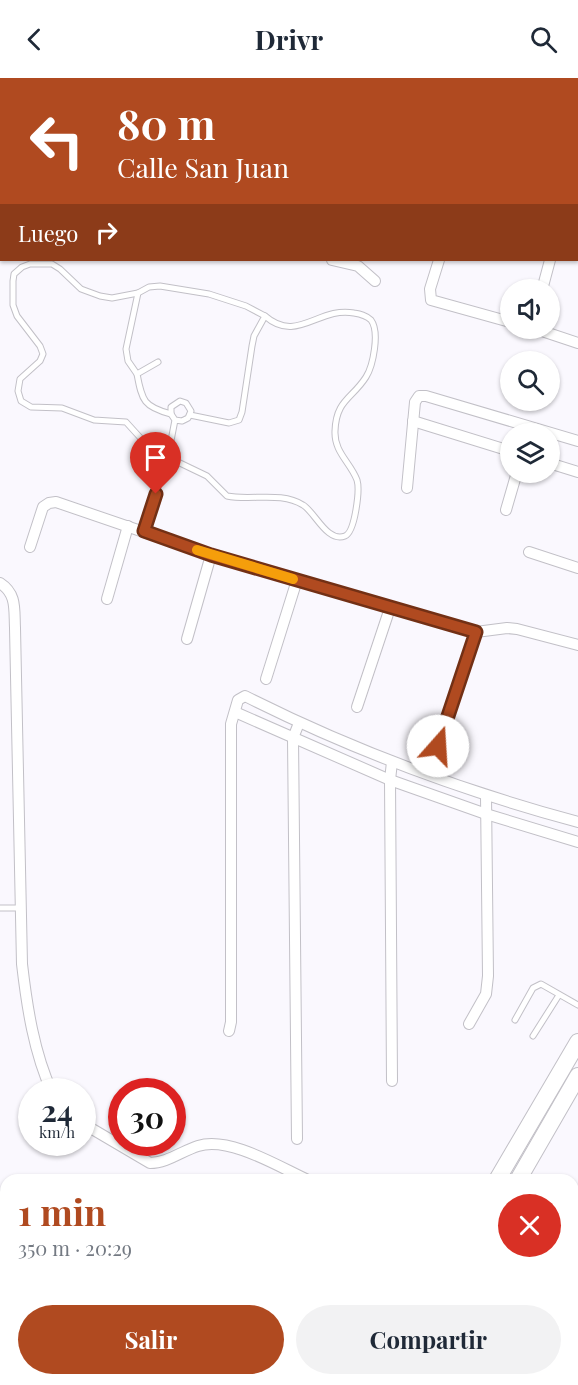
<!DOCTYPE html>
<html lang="es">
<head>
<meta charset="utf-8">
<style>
  body { margin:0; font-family:"Playfair Display",serif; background:#f2f2f3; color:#1f2937; height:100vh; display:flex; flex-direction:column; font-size:22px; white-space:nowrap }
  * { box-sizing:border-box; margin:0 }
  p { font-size:20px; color:#747a83 }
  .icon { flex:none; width:33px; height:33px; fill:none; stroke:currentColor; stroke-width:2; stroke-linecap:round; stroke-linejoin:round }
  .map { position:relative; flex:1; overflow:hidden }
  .side { position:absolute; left:0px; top:1096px; width:579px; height:212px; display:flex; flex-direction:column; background:#fff; border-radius:18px 18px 0 0; box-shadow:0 2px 4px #0004 }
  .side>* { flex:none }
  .guide { position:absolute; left:0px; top:0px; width:579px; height:183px; box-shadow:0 2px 4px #0004; background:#b04a20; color:#fff; overflow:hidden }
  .buttons { position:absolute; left:500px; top:201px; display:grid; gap:12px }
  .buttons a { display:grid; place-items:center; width:60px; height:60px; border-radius:50%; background:#fff; box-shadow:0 2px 4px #0004; font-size:30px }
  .speed { position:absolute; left:18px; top:1000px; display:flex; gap:12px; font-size:30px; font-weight:700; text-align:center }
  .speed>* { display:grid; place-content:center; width:78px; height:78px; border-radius:50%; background:#fff; box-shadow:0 2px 4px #0004; line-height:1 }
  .speed small { font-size:15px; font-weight:400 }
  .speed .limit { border:9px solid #d22; background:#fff; color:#111 }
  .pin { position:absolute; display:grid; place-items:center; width:51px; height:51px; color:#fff; margin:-62px -26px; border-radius:50% 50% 50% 0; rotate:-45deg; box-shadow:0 0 6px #0007 }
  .pin .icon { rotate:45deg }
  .me { position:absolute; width:66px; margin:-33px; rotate:19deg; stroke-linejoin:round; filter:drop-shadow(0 0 4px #0008) }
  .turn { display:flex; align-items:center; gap:21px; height:126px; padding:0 18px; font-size:27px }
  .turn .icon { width:78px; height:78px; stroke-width:2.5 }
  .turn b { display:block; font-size:42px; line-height:51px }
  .then { display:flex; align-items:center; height:57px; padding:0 18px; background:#0003; gap:12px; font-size:22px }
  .round { display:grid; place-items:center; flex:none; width:63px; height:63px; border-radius:32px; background:#f2f2f3 }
  .head { display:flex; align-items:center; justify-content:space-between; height:102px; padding:0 18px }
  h1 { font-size:36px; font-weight:700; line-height:45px; color:#b04a20 }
  .cta { display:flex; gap:12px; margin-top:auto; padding:12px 18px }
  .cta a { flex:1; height:69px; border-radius:36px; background:#b04a20; color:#fff; font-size:24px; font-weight:700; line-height:69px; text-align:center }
  .cta a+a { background:#f2f2f3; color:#1f2937 }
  header { display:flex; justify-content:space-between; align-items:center; height:78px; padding:0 18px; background:#fff; font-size:27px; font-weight:700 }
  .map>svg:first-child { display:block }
</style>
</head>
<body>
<header><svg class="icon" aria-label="back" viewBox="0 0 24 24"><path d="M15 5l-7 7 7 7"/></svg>Drivr<svg class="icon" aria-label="search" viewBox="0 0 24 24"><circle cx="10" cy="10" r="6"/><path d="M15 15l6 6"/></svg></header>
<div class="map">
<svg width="578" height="1307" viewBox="0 0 578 1307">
  <rect width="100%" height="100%" fill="#faf8fe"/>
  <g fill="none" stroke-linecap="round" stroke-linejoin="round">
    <defs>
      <g id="lane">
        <path d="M138 215 112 220 100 218 81 211 60 191 52 186H30L22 189 14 196 13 203V227L17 238 40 268 43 276 40 283 20 301 18 313 21 323 31 329 62 330 94 342 126 344 146 366 157 374 207 398 227 418C251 423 281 413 303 427 315 434 327 465 345 458 355 454 360 412 357 402 350 384 334 374 335 353 336 322 352 321 366 299 373 288 380 254 371 242 366 237 360 236 354 235 319 228 297 266 265 238"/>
        <path d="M158 284 137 296C142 323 144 329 171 336"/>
        <path d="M137 296 128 283 126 271 138 215 149 209 160 208 209 216 246 228 265 238 254 258 252 268 242 334 239 342 229 345 190 337"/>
        <path d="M144 453 168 378 175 342 171 336V329L180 323 186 325 191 333 188 340 182 343 175 342"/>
        <path d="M0 830H20"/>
        <path d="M515 942 533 910 541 906 578 927"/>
        <path d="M533 958 559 917"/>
        <path d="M573 1223 578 1226"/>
        <path d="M573 1247 578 1251"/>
        <path d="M573 1278 578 1265"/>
        <path d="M482 1302 490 1307"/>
        <path d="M527 1302 529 1307"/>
        <path d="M129 1307 131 1302"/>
        <path d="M561 1307 564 1302"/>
      </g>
      <g id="street">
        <path d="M385 0 387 2"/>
        <path d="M48 2V0"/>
        <path d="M154 2V0"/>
        <path d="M175 2 176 0"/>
        <path d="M262 2V0"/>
        <path d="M332 182 358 188 375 203"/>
        <path d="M439 182 430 211 431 222 510 244"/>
        <path d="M542 212 550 182"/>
        <path d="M533 250 578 265"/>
        <path d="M413 343 510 373"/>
        <path d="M549 385 578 394"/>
        <path d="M407 410 415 324 419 318H426L578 363"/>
        <path d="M506 432 517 394"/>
        <path d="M30 469 43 429 49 425 56 424 211 477 476 554 507 550 517 551 578 567"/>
        <path d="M529 474 578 490"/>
        <path d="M0 505C17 516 14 531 15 550L22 886C27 929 34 975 52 1014"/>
        <path d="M107 521 128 448"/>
        <path d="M187 561 211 477"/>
        <path d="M266 601 297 502"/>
        <path d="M357 629 390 530"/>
        <path d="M235 634 390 702 486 736 578 764"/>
        <path d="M438 668 476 554"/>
        <path d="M392 684 390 702 392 1003"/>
        <path d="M469 946 486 916 488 898 486 718"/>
        <path d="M229 953 231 944V646L238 622 245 618C352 672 463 713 578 744"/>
        <path d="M82 1045 150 1085C167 1085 182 1073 198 1068 230 1058 279 1089 308 1102"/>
        <path d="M297 1061 293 660 299 645"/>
        <path d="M0 1170 6 1187"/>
        <path d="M48 1302 50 1307"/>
      </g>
      <g id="primary">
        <path d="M497 1102 578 964"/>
        <path d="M518 1102 578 998"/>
        <path d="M404 1307 406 1302"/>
        <path d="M424 1307 426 1302"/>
      </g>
    </defs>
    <!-- lane casing -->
    <use href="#lane" stroke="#c2c0c7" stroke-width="7"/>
    <!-- street casing -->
    <use href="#street" stroke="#c2c0c7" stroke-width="12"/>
    <!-- primary casing -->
    <use href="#primary" stroke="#c2c0c7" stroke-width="18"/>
    <!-- lane -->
    <use href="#lane" stroke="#fff" stroke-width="5"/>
    <!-- street -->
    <use href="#street" stroke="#fff" stroke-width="10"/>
    <!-- primary -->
    <use href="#primary" stroke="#fff" stroke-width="16"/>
  </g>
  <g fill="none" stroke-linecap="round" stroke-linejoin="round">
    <defs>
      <path id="route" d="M156 416 144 453 211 477 476 554 438 668"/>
    </defs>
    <!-- route casing -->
    <use href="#route" stroke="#723015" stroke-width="15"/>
    <!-- route -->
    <use href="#route" stroke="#b04a20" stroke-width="10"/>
    <!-- slow -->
    <path stroke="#f59e0b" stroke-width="10" d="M197 472 293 501"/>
  </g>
</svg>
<div class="buttons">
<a><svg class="icon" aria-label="sound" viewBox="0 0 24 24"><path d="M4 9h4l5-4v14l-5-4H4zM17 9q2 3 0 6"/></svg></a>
<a><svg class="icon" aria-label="search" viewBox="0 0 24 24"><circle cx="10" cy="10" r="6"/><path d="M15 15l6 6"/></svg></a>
<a><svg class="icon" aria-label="layers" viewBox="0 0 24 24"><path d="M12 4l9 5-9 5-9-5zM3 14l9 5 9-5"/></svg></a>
</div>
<div class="speed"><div>24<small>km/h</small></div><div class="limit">30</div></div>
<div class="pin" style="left:156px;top:416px;background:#d93025"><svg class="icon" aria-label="arrive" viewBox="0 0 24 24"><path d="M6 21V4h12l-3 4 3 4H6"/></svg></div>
<svg class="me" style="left:438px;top:668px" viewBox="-20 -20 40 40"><circle r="19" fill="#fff"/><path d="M0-13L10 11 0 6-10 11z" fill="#b04a20"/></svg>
<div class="guide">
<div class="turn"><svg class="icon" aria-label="left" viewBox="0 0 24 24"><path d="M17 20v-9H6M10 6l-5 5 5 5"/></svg><div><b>80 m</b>Calle San Juan</div></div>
<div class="then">Luego<svg class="icon" aria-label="right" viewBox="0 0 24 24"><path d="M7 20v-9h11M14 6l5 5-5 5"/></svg></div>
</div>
<section class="side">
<div class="head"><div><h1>1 min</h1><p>350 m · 20:29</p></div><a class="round" style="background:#d93025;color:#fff"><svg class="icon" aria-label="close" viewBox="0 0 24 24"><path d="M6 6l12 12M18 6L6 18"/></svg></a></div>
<div class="cta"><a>Salir</a><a>Compartir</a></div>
</section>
</div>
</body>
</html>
